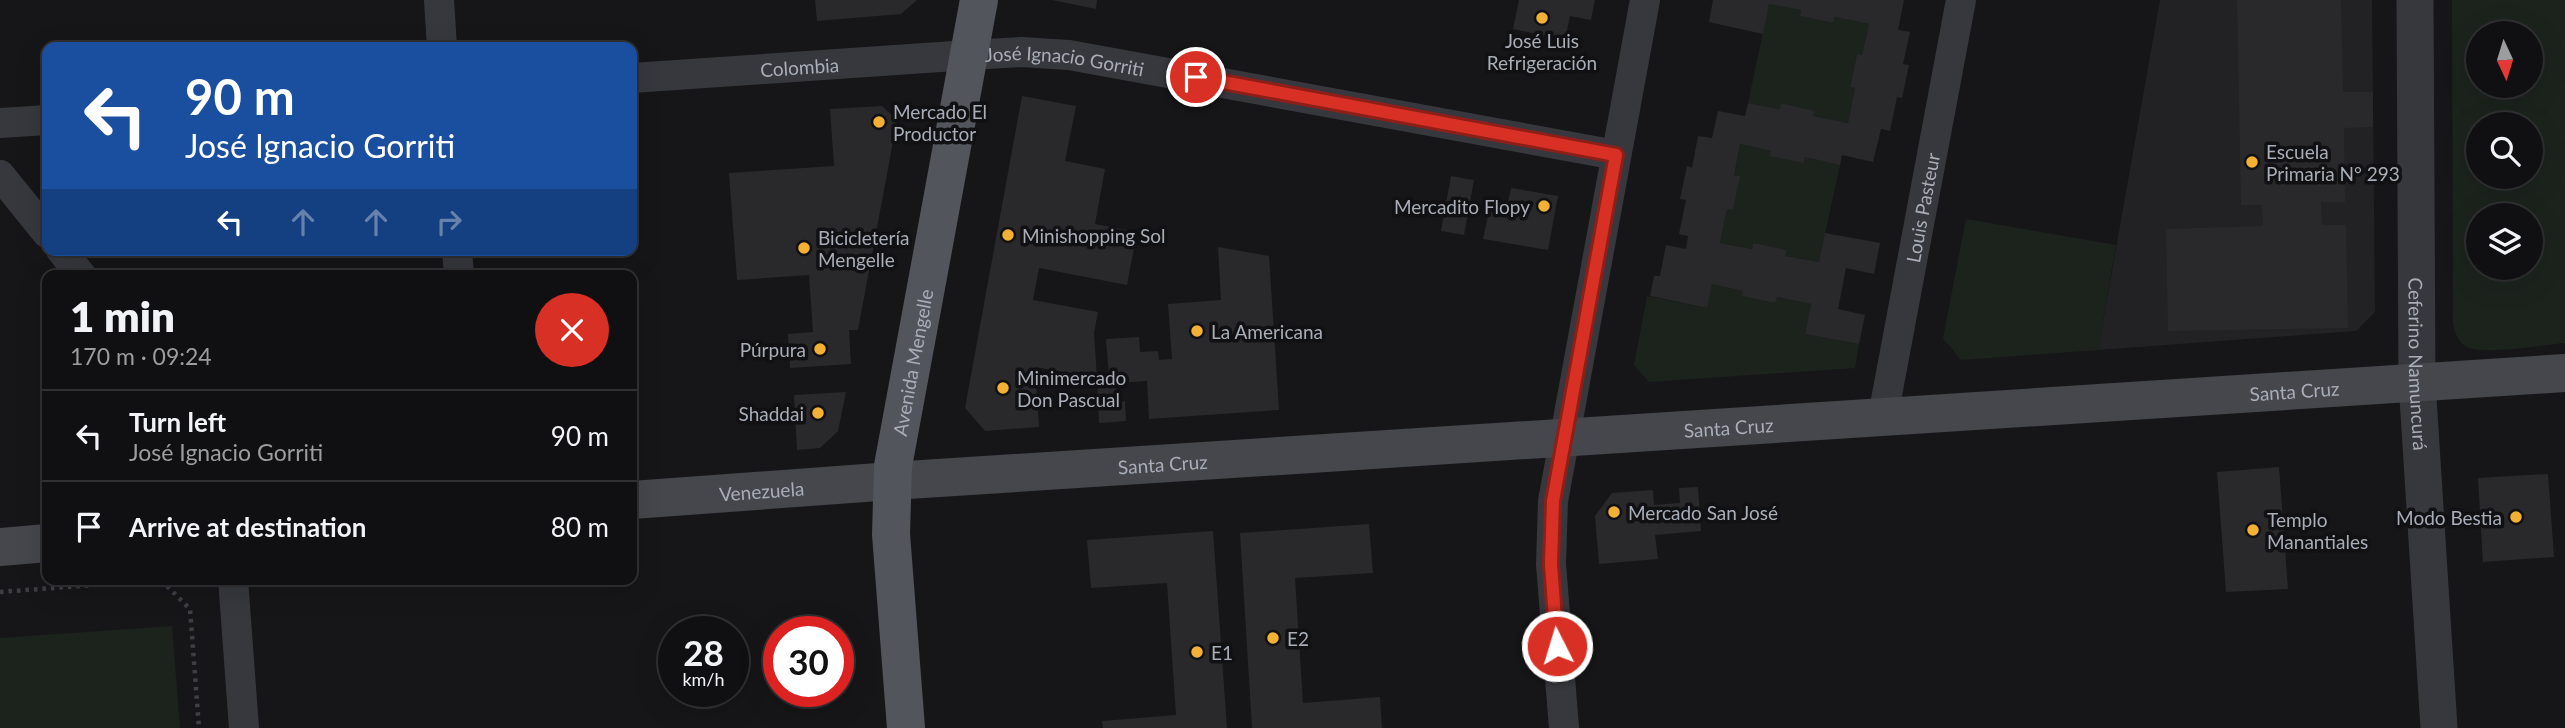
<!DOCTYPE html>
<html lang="en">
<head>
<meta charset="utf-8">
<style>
  body { margin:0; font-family:Lato,sans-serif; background:#19191b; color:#f1f3f6; height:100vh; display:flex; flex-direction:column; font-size:26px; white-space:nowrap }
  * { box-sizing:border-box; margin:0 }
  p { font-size:23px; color:#9c9d9f }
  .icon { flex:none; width:38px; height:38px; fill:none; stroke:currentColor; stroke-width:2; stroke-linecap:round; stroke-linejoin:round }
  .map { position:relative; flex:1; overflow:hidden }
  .panel { position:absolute; left:42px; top:270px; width:595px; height:315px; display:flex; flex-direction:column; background:#101012; border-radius:14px; box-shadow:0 7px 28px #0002,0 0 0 2px #303032 }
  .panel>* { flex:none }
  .hud { position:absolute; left:42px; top:42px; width:595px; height:214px; border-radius:14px; box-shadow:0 7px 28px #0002,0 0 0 2px #303032; background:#1a4fa0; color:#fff; overflow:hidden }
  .needle { width:46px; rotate:176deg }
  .controls { position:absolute; left:2466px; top:21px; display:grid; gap:14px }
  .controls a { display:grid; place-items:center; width:77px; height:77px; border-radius:50%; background:#101012; box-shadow:0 7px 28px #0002,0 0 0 2px #303032; font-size:35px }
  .speed { position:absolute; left:658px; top:616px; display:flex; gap:14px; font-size:35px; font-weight:700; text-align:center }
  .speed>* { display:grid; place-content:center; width:91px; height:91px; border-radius:50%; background:#101012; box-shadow:0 7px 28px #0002,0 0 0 2px #303032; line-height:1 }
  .speed small { font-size:18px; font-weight:400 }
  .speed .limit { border:10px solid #d22; background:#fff; color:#111 }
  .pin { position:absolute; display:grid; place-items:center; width:60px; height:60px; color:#fff; margin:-30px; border:4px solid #fff; border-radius:50%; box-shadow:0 2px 7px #0007 }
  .me { position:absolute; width:77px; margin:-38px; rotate:355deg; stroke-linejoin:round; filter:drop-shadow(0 0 5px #0008) }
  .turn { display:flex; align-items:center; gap:24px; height:147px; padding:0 28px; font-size:32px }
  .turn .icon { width:91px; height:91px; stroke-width:2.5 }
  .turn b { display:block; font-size:49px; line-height:60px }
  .lanes { display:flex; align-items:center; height:66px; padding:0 28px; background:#0003; justify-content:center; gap:35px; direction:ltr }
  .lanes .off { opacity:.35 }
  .round { display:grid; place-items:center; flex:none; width:74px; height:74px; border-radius:37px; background:#19191b }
  .summary { display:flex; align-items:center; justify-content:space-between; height:119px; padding:0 28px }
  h1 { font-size:42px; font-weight:800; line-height:52px }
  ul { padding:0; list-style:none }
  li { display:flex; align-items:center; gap:21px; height:91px; padding:0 28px; border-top:2px solid #303032 }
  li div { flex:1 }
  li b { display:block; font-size:26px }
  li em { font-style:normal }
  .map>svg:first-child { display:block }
</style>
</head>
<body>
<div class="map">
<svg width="2565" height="728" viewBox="0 0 2565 728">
  <rect width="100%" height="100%" fill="#161618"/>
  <!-- built -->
  <path fill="#222225" d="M2160 0H2372L2375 312 2356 331 2098 350Z"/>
  <!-- green -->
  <g fill="#1c231d" fill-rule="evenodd">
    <path d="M2452 0H2565V343C2544 345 2481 356 2465 346 2457 340 2454 331 2453 321ZM2530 33V86H2478V33ZM2530 124V177H2478V124ZM2530 215V268H2478V215Z"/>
    <path d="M1769 4 1801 10 1800 16 1833 23 1835 17 1869 24 1862 55 1857 54 1850 86 1855 88 1848 123 1813 116 1814 111 1782 103 1780 109 1748 103Z"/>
    <path d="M1740 144 1771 151 1804 163 1805 157 1840 165 1819 262 1785 256 1787 250 1753 243 1752 249 1720 243 1727 209 1733 210 1739 176H1734Z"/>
    <path d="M1966 219 2116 245 2098 350 1961 360 1943 338Z"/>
    <path d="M1712 284 1743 291V296L1775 303 1776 297 1811 304 1805 334 1859 344 1855 368 1649 382 1634 365 1647 296 1706 308Z"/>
    <path d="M172 626 180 728H0V638Z"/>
  </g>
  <!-- building -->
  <g fill="#29292c">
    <path d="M815 0H917L901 14 817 21Z"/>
    <path d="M1052 0H1097L1096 9Z"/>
    <path d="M1519 0H1595L1591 20 1570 16 1565 40 1513 29Z"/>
    <path d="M1713 0H1904L1898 30 1910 32 1903 64 1909 65 1902 98 1897 97 1890 131 1881 129 1873 162 1842 155 1840 165 1805 157 1804 163 1770 156 1771 151 1740 144 1734 176H1740L1733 210 1727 209 1720 243 1752 249 1753 243 1787 250 1785 256 1819 262 1825 233 1880 243 1874 274 1846 268 1838 309 1865 315 1859 344 1805 334 1811 304 1777 297 1775 303 1742 296 1743 291 1712 284 1707 308 1650 296 1654 276H1660L1666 245 1686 249 1688 236 1679 234 1686 200 1680 199 1687 166 1692 168 1698 136 1712 138 1718 111 1745 116 1748 103 1780 109 1781 103 1815 111 1813 116 1848 123 1855 88 1850 87 1857 54 1862 55 1869 24 1835 17 1833 23 1800 16 1801 10 1769 4 1763 34 1709 22Z"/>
    <path d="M2237 0H2341L2343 92H2373V127L2344 128 2345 202H2321L2322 225H2346L2348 328 2168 331 2166 229 2263 226 2262 205H2241Z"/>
    <path d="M1022 96 1076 106 1065 161 1105 169 1095 224 1137 232 1127 285 1039 268 1033 300 1098 312 1094 333 1097 378 1109 377 1106 339 1139 337 1140 352 1158 351 1159 360 1172 359 1168 304 1221 300 1218 247 1269 256 1279 410 1149 419 1147 381 1116 383 1117 402 1125 401 1126 421 1099 423 1097 378 1035 367 1039 427 985 431 965 408Z"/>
    <path d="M882 106 897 120 858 330H849L851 364 790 368 788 334 813 332 809 275 737 280 729 173 834 166 830 109Z"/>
    <path d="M1451 176 1474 180 1464 235 1441 231Z"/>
    <path d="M1511 188 1558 196 1548 250 1483 239 1489 211 1505 215Z"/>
    <path d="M846 392 838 431 820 448 797 450 794 395Z"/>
    <path d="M2279 467 2288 589 2226 592 2217 472Z"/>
    <path d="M2548 474 2554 557 2483 562 2478 478Z"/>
    <path d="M1698 487 1701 531 1655 535 1658 559 1599 564 1595 516 1612 493 1653 490 1654 505 1680 503 1679 488Z"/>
    <path d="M1369 524 1373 573 1295 578 1303 703 1380 697 1382 728H1252L1240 533Z"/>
    <path d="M1213 531 1227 728H1103L1102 721 1176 715 1167 583 1091 588 1087 540Z"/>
  </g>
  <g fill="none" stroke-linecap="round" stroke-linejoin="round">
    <!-- path -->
    <path stroke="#3d3f44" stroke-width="4.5" stroke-dasharray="3.5 5" stroke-linecap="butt" d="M0 592 161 580 190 609 199 728"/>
    <!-- minor -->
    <g stroke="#37383d" stroke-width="30">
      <path d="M439 0 442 47"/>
      <path id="s1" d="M632 78 969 55 1021 52 1069 55 1616 155"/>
      <path d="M0 123 47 120"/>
      <path d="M0 175 47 233"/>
      <path d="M61 250 81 275"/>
      <path d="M457 250 459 275"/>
      <path id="s2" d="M1883 416 1961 0"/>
      <path d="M233 579 244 728"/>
      <path d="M1564 728 1551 564 1553 501 1645 0"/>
    </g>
    <!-- tertiary -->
    <path stroke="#37383d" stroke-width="37" id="s3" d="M2415 0 2417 382 2439 728"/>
    <!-- secondary -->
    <g stroke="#45474d" stroke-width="38">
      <path id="s4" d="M632 500 892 481 2565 373"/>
      <path d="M0 547 47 543"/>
    </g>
    <!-- primary -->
    <path stroke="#53555c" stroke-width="38" id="s5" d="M906 728 891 534 893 466 979 0"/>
  </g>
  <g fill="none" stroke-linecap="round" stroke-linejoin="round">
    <defs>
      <path id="route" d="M1196 77 1616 155 1553 501 1551 564 1557 646"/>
    </defs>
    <!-- route casing -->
    <use href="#route" stroke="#8d1f18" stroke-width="18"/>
    <!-- route -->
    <use href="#route" stroke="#d93025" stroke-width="12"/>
  </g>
  <!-- markers -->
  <g fill="#f2b134" stroke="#111113" stroke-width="2.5">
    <circle cx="1542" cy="18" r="7"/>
    <circle cx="879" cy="122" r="7"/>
    <circle cx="2252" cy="162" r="7"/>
    <circle cx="1544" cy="206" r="7"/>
    <circle cx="1008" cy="235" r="7"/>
    <circle cx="804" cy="248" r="7"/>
    <circle cx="1197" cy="331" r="7"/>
    <circle cx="820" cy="349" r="7"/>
    <circle cx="1003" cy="388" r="7"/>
    <circle cx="818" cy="413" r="7"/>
    <circle cx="1614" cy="512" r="7"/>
    <circle cx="2516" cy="517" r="7"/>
    <circle cx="2253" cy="530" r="7"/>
    <circle cx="1273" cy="638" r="7"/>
    <circle cx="1197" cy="652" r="7"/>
  </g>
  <g text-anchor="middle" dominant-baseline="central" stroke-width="7" stroke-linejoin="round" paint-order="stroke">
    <!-- poi labels -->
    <g font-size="19" fill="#a8adb8" stroke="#111113" text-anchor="start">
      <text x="1542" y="40" text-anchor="middle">José Luis<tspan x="1542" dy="22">Refrigeración</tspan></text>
      <text x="893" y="111">Mercado El<tspan x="893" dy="22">Productor</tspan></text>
      <text x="2266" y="151">Escuela<tspan x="2266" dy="22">Primaria N° 293</tspan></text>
      <text x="1530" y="206" text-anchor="end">Mercadito Flopy</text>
      <text x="1022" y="235">Minishopping Sol</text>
      <text x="818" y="237">Bicicletería<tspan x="818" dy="22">Mengelle</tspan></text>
      <text x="1211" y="331">La Americana</text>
      <text x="806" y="349" text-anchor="end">Púrpura</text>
      <text x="1017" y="377">Minimercado<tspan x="1017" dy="22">Don Pascual</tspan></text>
      <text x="804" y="413" text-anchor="end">Shaddai</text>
      <text x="1628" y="512">Mercado San José</text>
      <text x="2502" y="517" text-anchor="end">Modo Bestia</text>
      <text x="2267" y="519">Templo<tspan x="2267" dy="22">Manantiales</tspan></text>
      <text x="1287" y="638">E2</text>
      <text x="1211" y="652">E1</text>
    </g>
    <!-- street labels -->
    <g font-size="19" fill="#a8adb8" stroke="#111113">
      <text stroke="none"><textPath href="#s1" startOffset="434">José Ignacio Gorriti</textPath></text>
      <text stroke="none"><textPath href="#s1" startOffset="168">Colombia</textPath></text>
      <text stroke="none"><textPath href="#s2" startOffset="212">Louis Pasteur</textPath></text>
      <text stroke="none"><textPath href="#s5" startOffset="368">Avenida Mengelle</textPath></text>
      <text stroke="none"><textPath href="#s3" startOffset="364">Ceferino Namuncurá</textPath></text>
      <text stroke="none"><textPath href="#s4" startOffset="1666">Santa Cruz</textPath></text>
      <text stroke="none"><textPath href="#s4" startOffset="1099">Santa Cruz</textPath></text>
      <text stroke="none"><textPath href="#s4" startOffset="532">Santa Cruz</textPath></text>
      <text stroke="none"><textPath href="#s4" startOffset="130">Venezuela</textPath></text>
    </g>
  </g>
</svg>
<div class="controls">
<a><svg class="needle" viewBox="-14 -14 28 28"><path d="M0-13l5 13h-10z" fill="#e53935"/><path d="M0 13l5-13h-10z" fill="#9c9d9f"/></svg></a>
<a><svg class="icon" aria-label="search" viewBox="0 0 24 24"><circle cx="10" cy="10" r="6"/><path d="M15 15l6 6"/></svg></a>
<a><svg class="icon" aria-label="layers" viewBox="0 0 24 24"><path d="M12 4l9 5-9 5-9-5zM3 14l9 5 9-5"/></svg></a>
</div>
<div class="speed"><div>28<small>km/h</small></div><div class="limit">30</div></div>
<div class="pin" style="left:1196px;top:77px;background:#d93025"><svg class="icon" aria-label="arrive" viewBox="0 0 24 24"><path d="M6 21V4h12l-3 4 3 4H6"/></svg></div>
<svg class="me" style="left:1557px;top:646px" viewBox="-20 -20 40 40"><circle r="17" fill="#d93025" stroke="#fff" stroke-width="3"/><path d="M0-11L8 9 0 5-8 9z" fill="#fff"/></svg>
<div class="hud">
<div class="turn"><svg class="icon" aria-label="left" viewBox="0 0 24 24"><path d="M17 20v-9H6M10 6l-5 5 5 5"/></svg><div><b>90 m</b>José Ignacio Gorriti</div></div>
<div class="lanes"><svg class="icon" aria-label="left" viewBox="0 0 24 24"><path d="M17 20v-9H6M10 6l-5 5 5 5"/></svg><svg class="icon off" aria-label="ahead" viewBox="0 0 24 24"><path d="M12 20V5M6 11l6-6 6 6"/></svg><svg class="icon off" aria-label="ahead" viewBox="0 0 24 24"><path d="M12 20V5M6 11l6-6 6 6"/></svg><svg class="icon off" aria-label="right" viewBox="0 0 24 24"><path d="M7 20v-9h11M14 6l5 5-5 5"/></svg></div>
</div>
<section class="panel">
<div class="summary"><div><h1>1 min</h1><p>170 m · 09:24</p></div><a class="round" style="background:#d93025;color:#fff"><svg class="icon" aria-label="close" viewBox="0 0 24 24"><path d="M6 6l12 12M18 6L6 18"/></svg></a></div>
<ul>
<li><svg class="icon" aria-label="left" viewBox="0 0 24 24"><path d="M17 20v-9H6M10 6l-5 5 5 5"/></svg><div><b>Turn left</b><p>José Ignacio Gorriti</p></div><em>90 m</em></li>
<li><svg class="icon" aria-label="arrive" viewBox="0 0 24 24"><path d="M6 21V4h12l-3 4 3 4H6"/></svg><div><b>Arrive at destination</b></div><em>80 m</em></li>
</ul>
</section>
</div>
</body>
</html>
